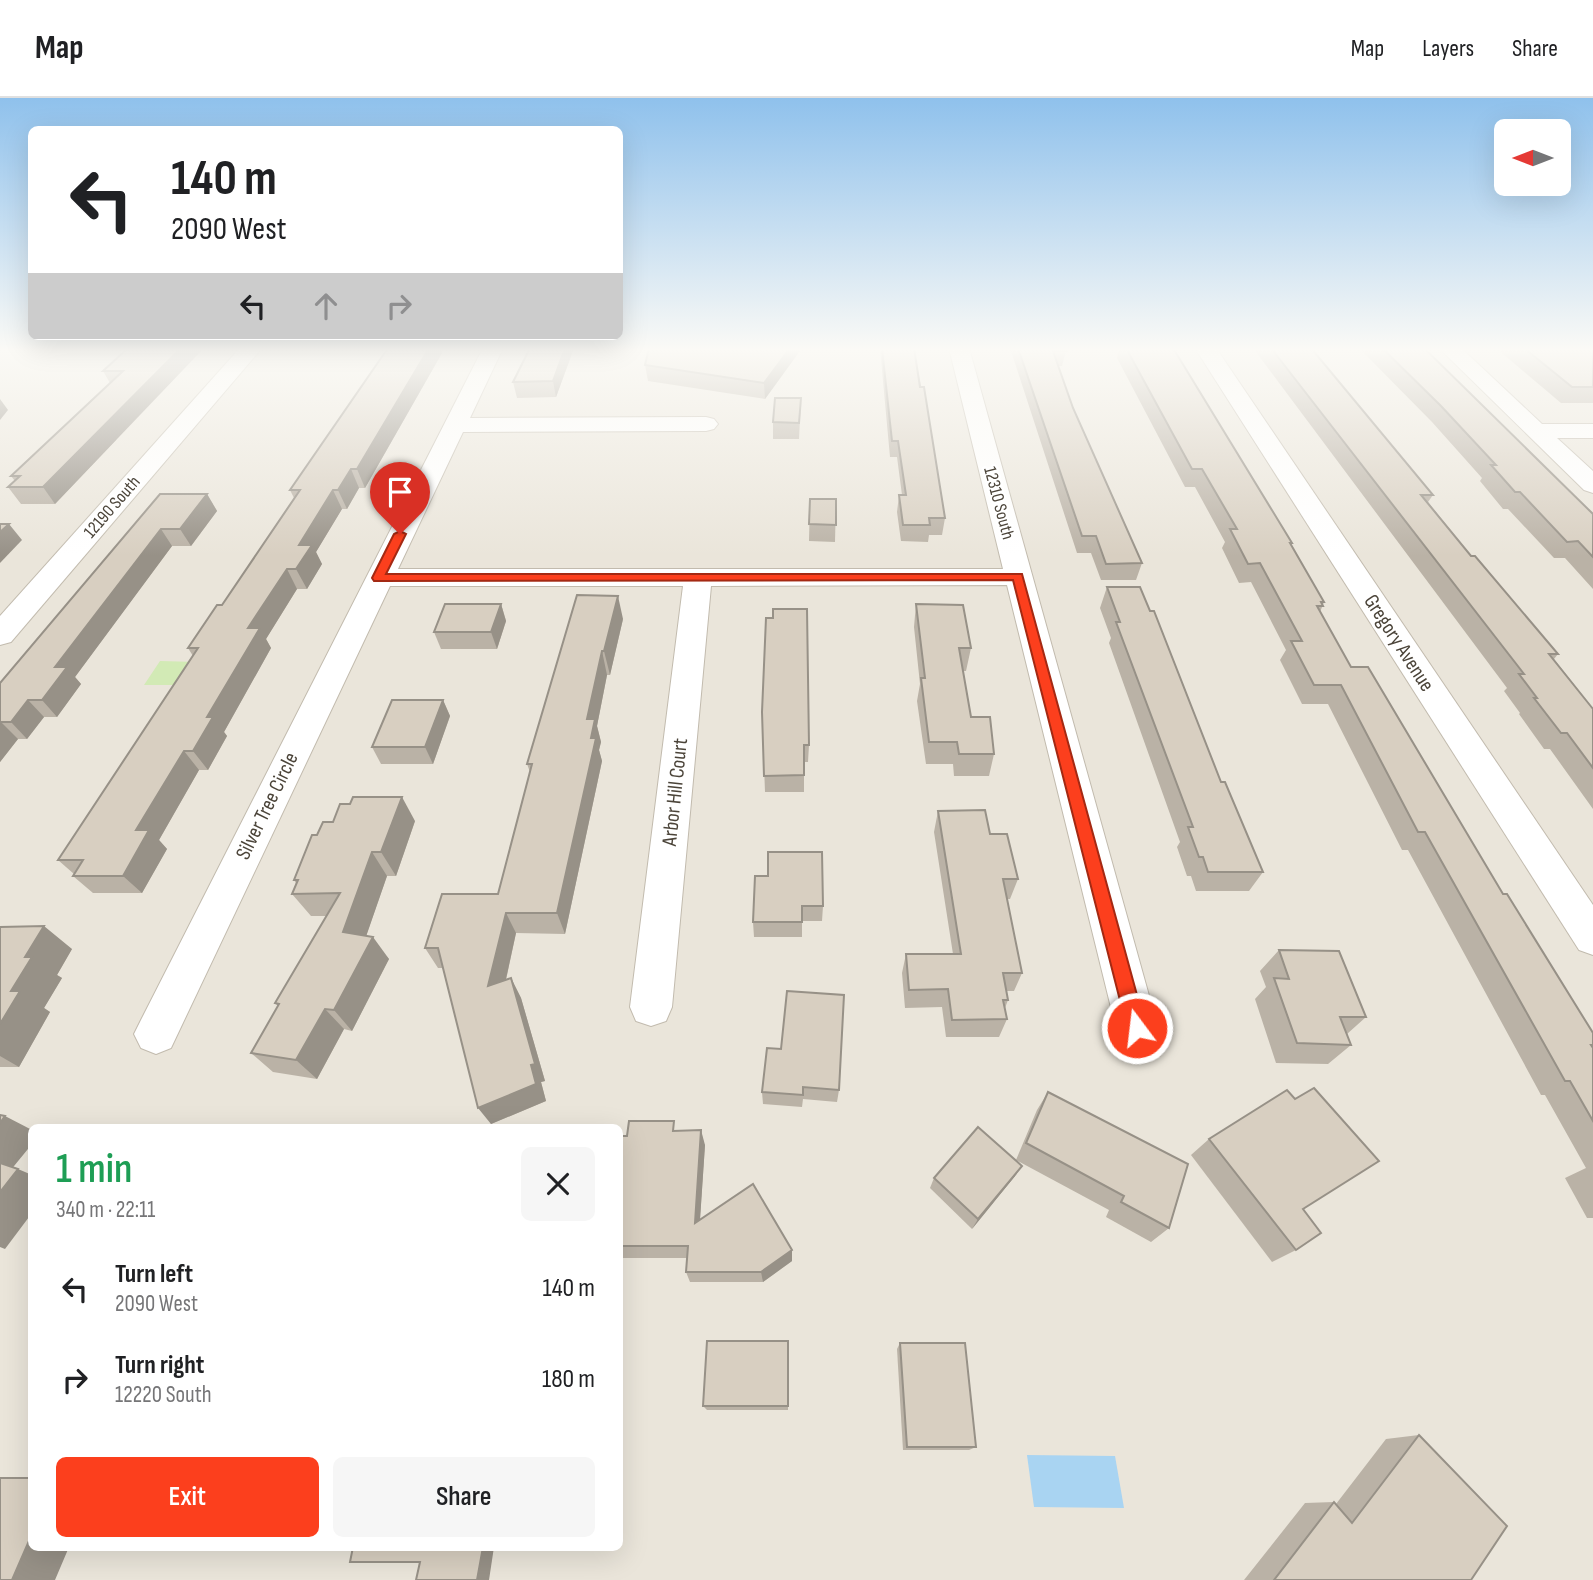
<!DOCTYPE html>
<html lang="en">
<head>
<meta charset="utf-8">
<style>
  body { margin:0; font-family:"Sofia Sans Condensed",sans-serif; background:#f6f6f6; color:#202124; height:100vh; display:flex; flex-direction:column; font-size:26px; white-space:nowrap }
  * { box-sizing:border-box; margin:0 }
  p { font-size:23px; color:#757577 }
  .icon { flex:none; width:38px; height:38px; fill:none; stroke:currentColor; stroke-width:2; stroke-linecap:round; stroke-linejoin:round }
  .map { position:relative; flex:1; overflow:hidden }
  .side { position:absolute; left:28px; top:1026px; width:595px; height:427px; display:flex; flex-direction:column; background:#fff; border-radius:10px; box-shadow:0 7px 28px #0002 }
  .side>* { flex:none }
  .hud { position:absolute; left:28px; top:28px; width:595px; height:214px; border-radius:10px; box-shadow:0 7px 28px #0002; background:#fff; color:#202124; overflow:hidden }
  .needle { width:46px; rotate:270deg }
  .controls { position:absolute; left:1494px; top:21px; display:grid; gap:14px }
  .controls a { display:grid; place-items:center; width:77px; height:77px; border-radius:10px; background:#fff; box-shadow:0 7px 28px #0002; font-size:35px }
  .pin { position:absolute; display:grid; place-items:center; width:60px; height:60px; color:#fff; margin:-72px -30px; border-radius:50% 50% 50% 0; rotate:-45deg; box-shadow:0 0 7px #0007 }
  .pin .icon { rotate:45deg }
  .me { position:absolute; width:77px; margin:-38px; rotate:345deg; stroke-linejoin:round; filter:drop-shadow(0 0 5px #0008) }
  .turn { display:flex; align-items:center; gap:24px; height:147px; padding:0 28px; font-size:32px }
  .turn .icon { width:91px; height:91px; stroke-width:2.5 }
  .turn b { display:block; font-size:49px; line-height:60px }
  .lanes { display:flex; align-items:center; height:66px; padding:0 28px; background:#0003; justify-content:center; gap:35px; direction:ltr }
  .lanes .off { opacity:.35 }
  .round { display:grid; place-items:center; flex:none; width:74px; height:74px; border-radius:10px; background:#f6f6f6 }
  .summary { display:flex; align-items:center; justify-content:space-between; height:119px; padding:0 28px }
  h1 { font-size:42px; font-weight:600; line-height:52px; color:#1e9e55 }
  .cta { display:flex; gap:14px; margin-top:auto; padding:14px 28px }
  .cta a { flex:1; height:80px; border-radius:10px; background:#fc3f1d; color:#fff; font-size:28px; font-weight:600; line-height:80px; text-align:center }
  .cta a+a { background:#f6f6f6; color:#202124 }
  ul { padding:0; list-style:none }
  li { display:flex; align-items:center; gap:21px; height:91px; padding:0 28px }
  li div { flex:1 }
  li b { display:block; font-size:26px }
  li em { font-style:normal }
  header { display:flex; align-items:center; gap:42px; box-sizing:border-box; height:98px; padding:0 35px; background:#fff; border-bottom:2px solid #e0e0e0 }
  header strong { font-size:33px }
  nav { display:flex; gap:38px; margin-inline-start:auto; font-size:24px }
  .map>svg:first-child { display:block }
</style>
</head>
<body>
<header>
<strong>Map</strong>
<nav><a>Map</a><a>Layers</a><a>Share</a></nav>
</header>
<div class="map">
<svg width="1593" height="1482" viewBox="0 0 1593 1482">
  <rect width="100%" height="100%" fill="#f6f3ec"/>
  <!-- residential -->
  <path fill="#eae5da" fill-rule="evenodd" d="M0 250H1593V1482H0ZM32 1029H620V1449H32Z"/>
  <!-- green -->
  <path fill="#d2eab5" d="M160 563 198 564 183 587H144Z"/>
  <!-- water -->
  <path fill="#a9d4f2" d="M1027 1357 1115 1358 1124 1410 1034 1409Z"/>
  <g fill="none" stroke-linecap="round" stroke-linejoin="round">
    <defs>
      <g id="minor">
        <path d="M240 250H262L11 544 0 547V518Z"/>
        <path d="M483 250H503L470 320 706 319 714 321 718 326 714 331 706 333 463 334 398 471H1003L949 250H969L1158 930 1152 944 1137 950 1122 944 1116 930 1007 487 711 488 672 909 666 923 651 928 636 923 630 909 683 488H390L171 950 156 956 141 950 134 936 141 922Z"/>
        <path d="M1195 250H1216L1593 807V857L1579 852Z"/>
        <path d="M1439 250H1461L1542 326H1593V340H1557L1593 373V395L1584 392Z"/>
      </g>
    </defs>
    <!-- minor casing -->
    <use href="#minor" stroke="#c2bbae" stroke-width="2"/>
    <!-- minor -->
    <use href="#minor" fill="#fff" fill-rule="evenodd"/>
  </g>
  <!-- wall -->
  <g fill="#bab2a6">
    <path d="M128 250 116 342 55 406H21L8 389 15 383 11 378 110 285 103 273Z"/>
    <path d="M574 250 556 299 517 300 513 284Z"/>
    <path d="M649 250H802L765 301 648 283 645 267Z"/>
    <path d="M880 250H914L945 420 942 437H929L928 444 901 443 897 414 899 397H902L897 359H890Z"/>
    <path d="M1010 250H1064L1066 253 1062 268H1058L1073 310 1142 465 1136 482H1101L1091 455H1077Z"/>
    <path d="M1119 250H1173L1292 445 1291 447 1324 504 1320 514 1351 569 1503 796 1593 935V1120H1587L1565 1080 1586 1070 1545 997H1541L1408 752H1402L1328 606H1302L1280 562 1286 552 1251 484 1239 485 1222 450 1225 444 1195 389H1185L1117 260Z"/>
    <path d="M1253 250H1311L1433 397 1428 404 1471 458 1558 556 1554 561 1593 611V711L1550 651H1544L1519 616 1520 615 1504 593 1507 590Z"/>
    <path d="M1359 250H1424L1593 416V491L1565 460H1554L1508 411H1503L1480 383 1482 380 1432 324Z"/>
    <path d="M1496 250H1593V305H1561Z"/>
    <path d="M442 255 365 390H359L347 411H342L316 454 322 466 307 491H297L266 541 271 550 224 634 227 638 208 672H199L159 742 167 751 142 795H93L73 778 74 776 58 762 193 558 188 550 222 507 294 400 290 392Z"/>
    <path d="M801 300 799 341H773V324Z"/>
    <path d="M160 396H207L217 413 191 448H172L75 579 81 586 57 619H44L27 641H18L0 664V585Z"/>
    <path d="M810 401H836L835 444 809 443Z"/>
    <path d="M1107 489 1263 774 1249 793H1196L1191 778H1187L1177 749 1180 744 1109 545 1111 540 1100 510Z"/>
    <path d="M501 506 506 523 497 551H441L434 534Z"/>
    <path d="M916 506 971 550 966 573H963L971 619 994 656 989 678H954L953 666H926L917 603 920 586 914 529Z"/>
    <path d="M623 521 610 577H607L597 628 601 644 599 652 602 663 565 836 516 835 506 882 511 880 521 900 545 983 541 984 546 1003 491 1026 443 870H438L425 850 498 796 530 674 527 666Z"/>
    <path d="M443 602 450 618 433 666H381L372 649Z"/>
    <path d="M762 614 809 647 808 664H804V694H765Z"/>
    <path d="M938 713 990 736 1018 781 1010 801H1007L1022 875 1014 893H1006L1008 902 1005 910 1007 921 999 939H946L942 909 905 910 902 875 906 856H953L934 734Z"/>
    <path d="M415 723 396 778H387L366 838 389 861 352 933 344 931 317 981 273 974 251 955 278 908 275 905 327 818H311L292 796 296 785 294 782 317 737Z"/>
    <path d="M755 778 823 808 822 823H802V839H754L753 824Z"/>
    <path d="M0 829 72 851 57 877 62 880 44 910 50 914 19 969H0Z"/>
    <path d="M1279 852 1366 919 1347 936 1351 947 1328 966 1276 965 1255 901 1266 889 1260 873Z"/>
    <path d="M767 950 839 992 837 1004 803 1001 802 1009 763 1006 762 994Z"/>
    <path d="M1048 994 1169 1130 1151 1144 1106 1119 1109 1112 1016 1062 1037 1012Z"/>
    <path d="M677 1033 705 1047 700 1121 792 1163 763 1184H690L686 1174 687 1160H622L620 1156V1038Z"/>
    <path d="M1209 1041 1296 1152 1272 1164 1191 1057Z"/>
    <path d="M1015 1078 972 1131 930 1090 934 1080Z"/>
    <path d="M788 1243V1312H707L703 1308Z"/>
    <path d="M900 1245 976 1349 969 1352H903L897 1251Z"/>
    <path d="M1419 1337 1471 1482H1244L1305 1405 1334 1404 1336 1406 1386 1341Z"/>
  </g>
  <!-- shaded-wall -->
  <g fill="#979187">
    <path d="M181 250H204L55 406 43 389Z"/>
    <path d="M429 250H441L442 255 365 390 357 371Z"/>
    <path d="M565 250H574L556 299 553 283Z"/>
    <path d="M790 250H802L765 301 764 285Z"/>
    <path d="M0 301 8 312 0 322Z"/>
    <path d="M351 371 359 390 347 411 338 392Z"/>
    <path d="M333 392 342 411 316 454 322 466 307 491 296 471 299 447Z"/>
    <path d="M207 396 217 413 191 448 180 431Z"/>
    <path d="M9 426 22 442 0 465V434Z"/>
    <path d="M161 431 172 448 75 579 81 586 57 619 42 602 55 569Z"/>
    <path d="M287 471 297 491 266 541 271 550 224 634 227 638 208 672 193 653 207 619 248 530Z"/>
    <path d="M618 498 623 521 610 577 604 553Z"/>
    <path d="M501 506 506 523 497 551 491 534Z"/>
    <path d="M602 553 607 577 597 628 601 644 599 652 602 663 565 836 557 815 591 640 587 621Z"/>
    <path d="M28 602 44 619 27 641 11 624Z"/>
    <path d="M443 602 450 618 433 666 425 649Z"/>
    <path d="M1 624 18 641 0 664V625Z"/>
    <path d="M184 653 199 672 159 742 167 751 142 795 123 778 136 732Z"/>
    <path d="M402 699 415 723 396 778 381 754Z"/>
    <path d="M372 754 387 778 360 856 343 834Z"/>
    <path d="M506 815 516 835 500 908 488 888Z"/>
    <path d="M44 828 72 851 57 877 62 880 44 910 50 914 19 969 0 958V926L11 893 25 859Z"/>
    <path d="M373 839 389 861 352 933 334 912Z"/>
    <path d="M511 880 521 900 545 983 541 984 546 1003 491 1026 478 1010 531 967Z"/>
    <path d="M325 911 344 931 317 981 296 962Z"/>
    <path d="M5 1018 32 1032V1046L10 1073 0 1069V1025Z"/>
    <path d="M701 1032 705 1047 699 1137 695 1125Z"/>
    <path d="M1022 1068 1015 1078 972 1131 978 1121Z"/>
    <path d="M18 1071 32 1077V1115L5 1151 0 1149V1094Z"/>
    <path d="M792 1152V1163L763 1184 761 1174Z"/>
    <path d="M32 1436V1449H69L55 1482H12Z"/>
    <path d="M483 1449H494L489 1482H477Z"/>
  </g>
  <!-- building -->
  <g fill="#d8cfc1" stroke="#979187" stroke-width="2">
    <path d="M128 250H181L43 389H8L20 378H11L123 273H103Z"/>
    <path d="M388 250H429L357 371H351L338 392H333L299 447H312L296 471H287L248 530H260L207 619H213L193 653H184L136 732H149L123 778H73L83 762H58L198 550H188L217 507H222L300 392H290Z"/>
    <path d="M530 250H565L553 283 513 284Z"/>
    <path d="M649 250H790L764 285 645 267Z"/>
    <path d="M882 250H914L920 289H924L945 420H929L930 427H903L899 397H906L898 343H892Z"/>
    <path d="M1018 250H1064L1066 253H1053L1073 310 1142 465 1106 466 1096 438H1082Z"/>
    <path d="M1126 250H1173L1292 445H1290L1324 504H1321L1323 508H1317L1351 569H1368L1503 796H1507L1593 935V947H1591L1593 950V1023L1570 983H1565L1425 734H1418L1341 587H1314L1291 543H1302L1260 465 1248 466 1230 431H1237L1202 371H1192Z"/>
    <path d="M1271 250H1311L1433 397H1421L1471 458H1475L1558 556H1549L1593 611V670L1567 635H1561L1534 600H1537L1519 576H1524Z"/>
    <path d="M1382 250H1424L1593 416V459L1578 443 1567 444 1520 394H1515L1491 367H1496L1441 308Z"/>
    <path d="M1524 250H1593V289H1572Z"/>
    <path d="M775 300H801L799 325 773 324Z"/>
    <path d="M160 396H207L180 431H161L55 569H67L42 602H28L11 624H1L0 625V585Z"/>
    <path d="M810 401H836V427L809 426Z"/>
    <path d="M0 426H9L0 434Z"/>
    <path d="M1107 489H1140L1150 513H1154L1221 684H1225L1263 774H1208L1203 759H1199L1188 729H1193L1116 524H1120Z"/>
    <path d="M577 497 618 498 604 553H602L587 621H595L591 640H596L557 815H506L488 888 511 880 535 966 531 967 536 986 478 1010 438 850H425L442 796H498L532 666H527Z"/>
    <path d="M445 506H501L491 534H434Z"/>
    <path d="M916 506 963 507 971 550H959L971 619H990L994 656H959L957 644H929L921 580H925Z"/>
    <path d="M773 511H807L809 647H804V677L764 678 762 614 766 520H773Z"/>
    <path d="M392 602H443L425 649H372Z"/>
    <path d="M353 699H402L381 754H372L343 834 373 839 334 912 325 911 296 962 251 955 279 906 275 905 340 795 292 796 298 782H294L312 737H317L323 724H333L340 706H350Z"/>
    <path d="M985 712 990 736H1007L1018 781H1003L1022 875H1003L1008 902H1003L1007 921 952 922 948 891 909 892 906 856H961L938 713Z"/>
    <path d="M768 754H822L823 808H802V824H753L755 778H768Z"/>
    <path d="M44 828 25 859H32L11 893H20L0 926V829Z"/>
    <path d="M1279 852 1339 853 1366 919H1340L1351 947 1297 945 1274 880 1289 881Z"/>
    <path d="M787 893 844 897 839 992 803 989V997L762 994 767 950 781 951Z"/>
    <path d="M1314 990 1379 1063 1303 1111 1321 1135 1296 1152 1209 1041 1287 992 1295 1001Z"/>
    <path d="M1048 994 1188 1066 1169 1130 1121 1104 1124 1098 1026 1045Z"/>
    <path d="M0 1017 5 1018 0 1025Z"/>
    <path d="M629 1023H674L673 1033 701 1032 695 1125 753 1086 792 1152 761 1174H686L688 1148H620V1038H627Z"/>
    <path d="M978 1029 1022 1068 978 1121 934 1080Z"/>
    <path d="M0 1065 18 1071 0 1094Z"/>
    <path d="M707 1243H788V1308H703Z"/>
    <path d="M900 1245H965L976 1349H907Z"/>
    <path d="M1419 1337 1507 1428 1471 1482H1274L1334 1404 1352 1425Z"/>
    <path d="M0 1380H32V1436L12 1482H0Z"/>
    <path d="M353 1449H483L477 1482H416L420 1464H350Z"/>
  </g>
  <!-- sky -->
  <linearGradient id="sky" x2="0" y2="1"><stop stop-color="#8fc1ec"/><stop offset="0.55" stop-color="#fbfaf6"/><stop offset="1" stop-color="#fbfaf6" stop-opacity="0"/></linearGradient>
  <rect width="1593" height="458" fill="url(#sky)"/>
  <!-- route -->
  <path fill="#fc3f1d" stroke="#a42913" stroke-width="2" d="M400 433 406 436 386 476H1022L1146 930 1143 936 1137 938 1130 936 1127 930 1013 482 374 483 372 480 394 436Z"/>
  <g text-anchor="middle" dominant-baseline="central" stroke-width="5" stroke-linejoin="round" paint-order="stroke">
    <!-- far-street labels -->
    <g font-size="18" fill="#4b4439" stroke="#fff">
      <text transform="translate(999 405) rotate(75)">12310 South</text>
      <text transform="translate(112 409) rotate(-49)">12190 South</text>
    </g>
    <!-- street labels -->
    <g font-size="21" fill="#4b4439" stroke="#fff">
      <text transform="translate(1399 545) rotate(57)">Gregory Avenue</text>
      <text transform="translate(675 694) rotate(-84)">Arbor Hill Court</text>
      <text transform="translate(267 708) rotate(-64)">Silver Tree Circle</text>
    </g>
  </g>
</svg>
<div class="controls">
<a><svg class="needle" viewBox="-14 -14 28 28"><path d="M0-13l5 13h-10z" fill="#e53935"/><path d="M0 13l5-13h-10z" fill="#757577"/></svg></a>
</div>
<div class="pin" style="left:400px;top:436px;background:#d93025"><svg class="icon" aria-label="arrive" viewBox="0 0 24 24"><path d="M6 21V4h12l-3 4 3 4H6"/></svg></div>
<svg class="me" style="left:1137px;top:930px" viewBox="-20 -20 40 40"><circle r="17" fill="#fc3f1d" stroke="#fff" stroke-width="3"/><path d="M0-11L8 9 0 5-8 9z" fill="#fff"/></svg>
<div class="hud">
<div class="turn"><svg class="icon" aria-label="left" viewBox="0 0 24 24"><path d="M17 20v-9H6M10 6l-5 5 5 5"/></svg><div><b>140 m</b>2090 West</div></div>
<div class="lanes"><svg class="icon" aria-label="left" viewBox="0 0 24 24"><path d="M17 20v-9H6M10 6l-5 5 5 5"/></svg><svg class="icon off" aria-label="ahead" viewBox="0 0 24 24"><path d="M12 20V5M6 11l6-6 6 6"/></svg><svg class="icon off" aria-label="right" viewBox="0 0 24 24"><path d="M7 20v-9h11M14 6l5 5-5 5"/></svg></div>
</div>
<section class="side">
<div class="summary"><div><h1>1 min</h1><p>340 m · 22:11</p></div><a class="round"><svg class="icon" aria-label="close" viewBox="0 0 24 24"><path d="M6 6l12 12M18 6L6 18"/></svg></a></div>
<ul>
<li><svg class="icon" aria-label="left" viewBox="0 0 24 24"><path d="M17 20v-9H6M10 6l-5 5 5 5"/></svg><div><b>Turn left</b><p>2090 West</p></div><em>140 m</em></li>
<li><svg class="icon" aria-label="right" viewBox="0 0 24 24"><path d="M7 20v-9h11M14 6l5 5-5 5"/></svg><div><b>Turn right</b><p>12220 South</p></div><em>180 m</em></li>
</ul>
<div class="cta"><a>Exit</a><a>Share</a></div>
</section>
</div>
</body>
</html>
